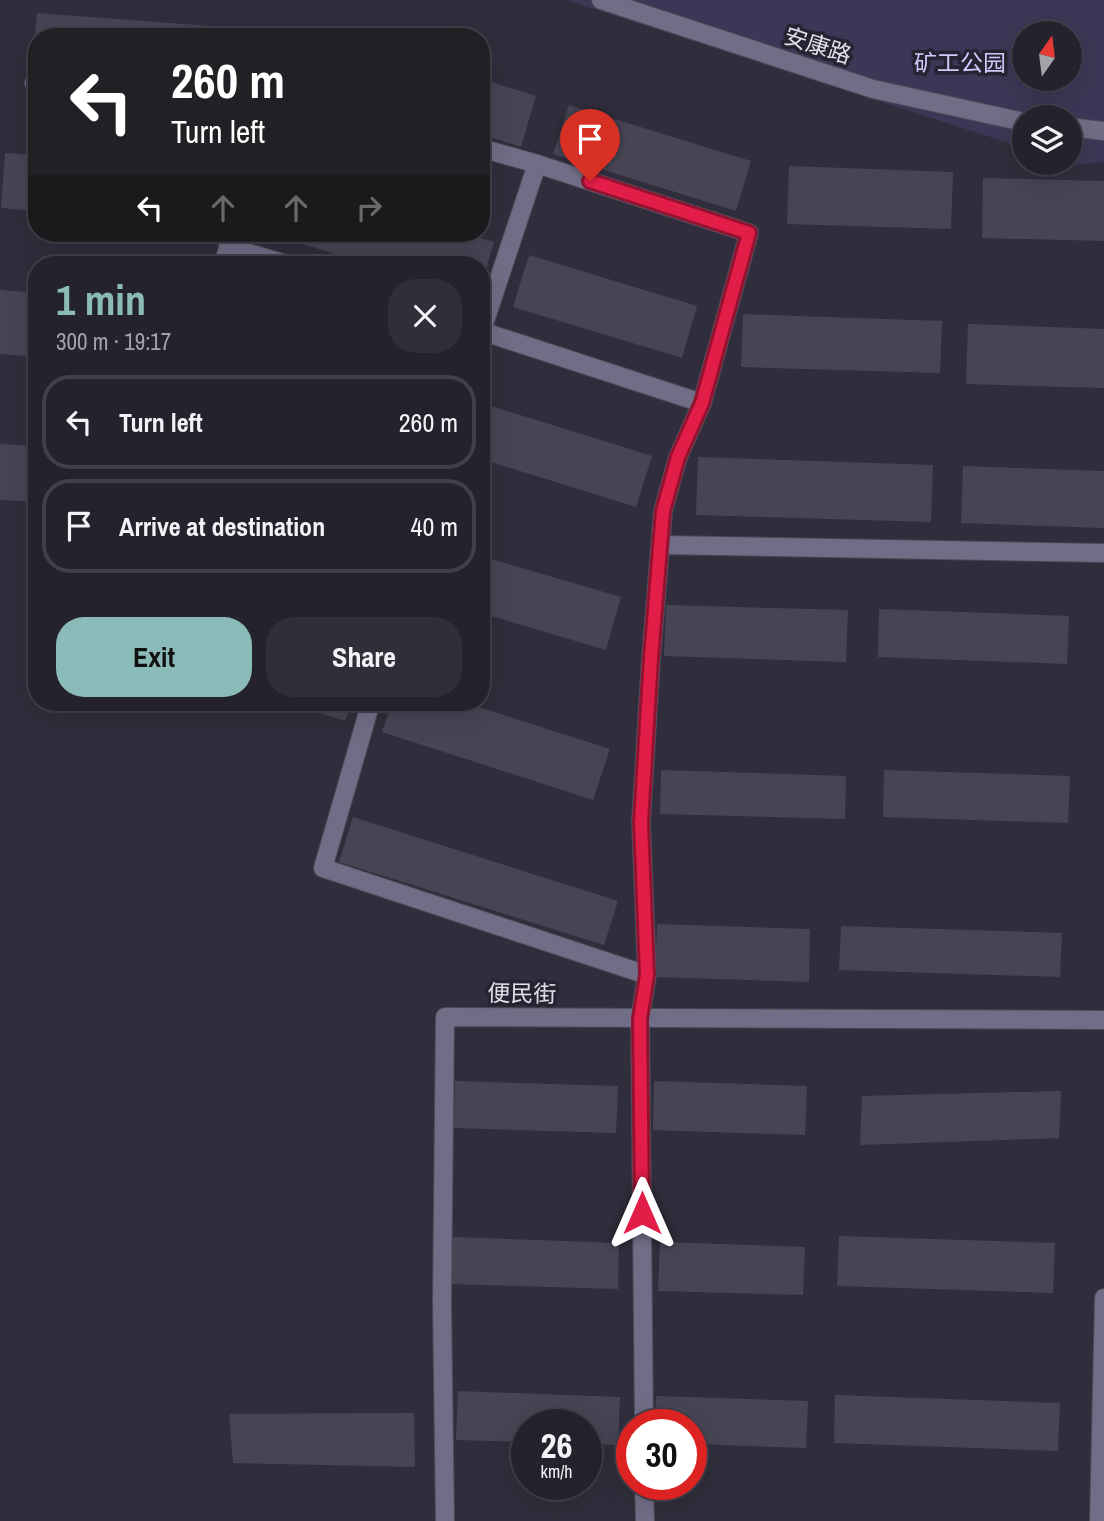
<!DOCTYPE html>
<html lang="en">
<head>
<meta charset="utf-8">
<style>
  body { margin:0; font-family:"Archivo Narrow","Noto Sans SC",sans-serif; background:#302f39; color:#f1f3f6; height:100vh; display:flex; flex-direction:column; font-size:26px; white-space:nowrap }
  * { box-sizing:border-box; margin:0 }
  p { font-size:23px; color:#a3a4aa }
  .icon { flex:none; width:38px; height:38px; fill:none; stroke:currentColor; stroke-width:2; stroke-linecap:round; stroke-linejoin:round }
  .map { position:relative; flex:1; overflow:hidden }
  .side { position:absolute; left:28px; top:256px; width:462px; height:455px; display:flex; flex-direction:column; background:#24222d; border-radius:28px; box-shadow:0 7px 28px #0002,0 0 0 2px #413f49 }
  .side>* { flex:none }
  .guide { position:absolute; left:28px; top:28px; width:462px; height:214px; border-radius:28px; box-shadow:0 7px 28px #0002,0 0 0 2px #413f49; background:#202124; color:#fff; overflow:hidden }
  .needle { width:46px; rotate:14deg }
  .tools { position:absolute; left:1012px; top:21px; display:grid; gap:14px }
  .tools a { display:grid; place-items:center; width:70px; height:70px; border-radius:50%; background:#24222d; box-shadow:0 7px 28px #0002,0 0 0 2px #413f49; font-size:35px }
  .speed { position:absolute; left:511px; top:1409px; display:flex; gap:14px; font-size:35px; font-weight:700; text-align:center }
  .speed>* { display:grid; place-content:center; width:91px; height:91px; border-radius:50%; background:#24222d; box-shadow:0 7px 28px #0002,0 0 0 2px #413f49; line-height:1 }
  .speed small { font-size:18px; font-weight:400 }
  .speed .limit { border:10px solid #d22; background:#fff; color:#111 }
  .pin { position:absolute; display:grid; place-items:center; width:60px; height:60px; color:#fff; margin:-72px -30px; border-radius:50% 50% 50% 0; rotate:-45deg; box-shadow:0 0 7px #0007 }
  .pin .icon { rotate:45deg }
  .me { position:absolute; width:77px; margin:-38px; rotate:0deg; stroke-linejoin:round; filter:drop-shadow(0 0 5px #0008) }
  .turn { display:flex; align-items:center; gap:24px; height:147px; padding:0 28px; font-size:32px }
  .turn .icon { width:91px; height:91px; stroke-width:2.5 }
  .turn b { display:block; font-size:49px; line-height:60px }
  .lanes { display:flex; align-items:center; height:66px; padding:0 28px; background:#0003; justify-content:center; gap:35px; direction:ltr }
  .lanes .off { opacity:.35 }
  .round { display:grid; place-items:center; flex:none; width:74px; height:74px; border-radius:28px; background:#302f39 }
  .head { display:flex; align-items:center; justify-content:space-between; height:119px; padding:0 28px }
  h1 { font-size:42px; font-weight:800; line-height:52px; color:#8bbbb9 }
  .primary-button { display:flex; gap:14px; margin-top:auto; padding:14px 28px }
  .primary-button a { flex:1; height:80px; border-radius:28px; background:#8bbbb9; color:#111; font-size:28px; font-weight:800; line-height:80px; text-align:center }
  .primary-button a+a { background:#302f39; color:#f1f3f6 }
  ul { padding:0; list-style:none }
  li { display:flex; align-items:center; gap:21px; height:94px; margin:0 14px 10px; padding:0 14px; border:4px solid #413f49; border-radius:28px }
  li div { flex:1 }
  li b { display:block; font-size:26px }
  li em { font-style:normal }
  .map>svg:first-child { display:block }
</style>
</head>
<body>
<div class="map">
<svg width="1104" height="1521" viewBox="0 0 1104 1521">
  <rect width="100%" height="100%" fill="#302e3c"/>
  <!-- green -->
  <path fill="#3d3656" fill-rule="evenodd" d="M566 0H1104V162L1076 165 1069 163V117H1024V148ZM1024 33H1069V79H1024Z"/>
  <!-- building -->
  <g fill="#474554">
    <path d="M37 13 275 31V37H35Z"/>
    <path d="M316 28 341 36V37H314Z"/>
    <path d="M35 41H37V67L33 66Z"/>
    <path d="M481 79 536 96 521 147 481 134Z"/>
    <path d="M569 105 751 161 736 211 553 154Z"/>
    <path d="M5 153 37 155V211L1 208Z"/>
    <path d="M789 166 953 172 951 229 787 224Z"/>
    <path d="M983 178 1104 181V241L982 238Z"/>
    <path d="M266 233H464L494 242 482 283 481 264H369Z"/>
    <path d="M529 255 697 306 682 358 513 307Z"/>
    <path d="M0 290 37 293V357L0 354Z"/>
    <path d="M743 314 942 321 940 373 741 367Z"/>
    <path d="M968 324 1104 329V388L966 384Z"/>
    <path d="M481 403 652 456 636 507 481 459Z"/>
    <path d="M0 444 37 446V502L0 500Z"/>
    <path d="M698 457 933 465 931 522 696 515Z"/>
    <path d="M963 466 1104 471V528L961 523Z"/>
    <path d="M481 556 621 597 606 650 481 613Z"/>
    <path d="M666 605 848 610 846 662 664 656Z"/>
    <path d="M879 609 1069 616 1067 664 878 657Z"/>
    <path d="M286 702H351L345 721Z"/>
    <path d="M392 702H463L610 749 593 800 382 732Z"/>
    <path d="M661 770 846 776 845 819 660 814Z"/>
    <path d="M884 770 1070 776 1068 823 883 817Z"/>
    <path d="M353 817 618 901 604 945 339 862Z"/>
    <path d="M657 924 810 929 809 982 655 977Z"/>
    <path d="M841 926 1062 933 1060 977 839 970Z"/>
    <path d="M455 1081 618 1086 616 1133 453 1128Z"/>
    <path d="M654 1081 807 1086 805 1135 653 1130Z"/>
    <path d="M1061 1091 1059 1138 860 1145 862 1096Z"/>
    <path d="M839 1236 1055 1243 1053 1293 837 1286Z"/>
    <path d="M453 1237 619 1243 618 1289 451 1284Z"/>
    <path d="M660 1242 805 1247 803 1295 658 1291Z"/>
    <path d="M458 1391 620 1397 618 1445 586 1444V1424H527V1442L456 1440Z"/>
    <path d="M835 1395 1060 1403 1058 1451 834 1443Z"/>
    <path d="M656 1396 808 1401 806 1448 691 1444V1424H655Z"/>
    <path d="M414 1413 415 1467 233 1463 229 1414Z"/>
  </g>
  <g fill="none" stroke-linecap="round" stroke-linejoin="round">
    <defs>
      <g id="minor">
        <path d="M601 0 873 89 1024 122"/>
        <path d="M34 83H37"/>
        <path d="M1069 127 1104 131"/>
        <path d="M481 148 537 164 749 233 702 403 678 457 663 511 651 658 641 822 647 975 640 1019 644 1424"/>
        <path d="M228 247 286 264"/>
        <path d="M223 264 233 233"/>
        <path d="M481 331 702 403"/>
        <path d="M481 333 537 164"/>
        <path d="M661 545 1104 553"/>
        <path d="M371 702 323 868 647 975"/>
        <path d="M644 1484 645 1521"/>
        <path d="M445 1521 442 1303 445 1017 1104 1020"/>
        <path d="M1099 1521 1104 1298"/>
      </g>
    </defs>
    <!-- minor casing -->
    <use href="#minor" stroke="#4c4a58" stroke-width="20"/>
    <!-- minor -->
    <use href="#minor" stroke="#716d86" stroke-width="18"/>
  </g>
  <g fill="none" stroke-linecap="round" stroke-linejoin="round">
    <defs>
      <path id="route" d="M590 181 749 233 702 403 678 457 663 511 651 658 641 822 647 975 640 1019 642 1213"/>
    </defs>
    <!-- route casing -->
    <use href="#route" stroke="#92132f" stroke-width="18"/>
    <!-- route -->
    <use href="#route" stroke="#e11d48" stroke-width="12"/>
  </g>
  <g text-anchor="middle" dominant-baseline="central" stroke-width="7" stroke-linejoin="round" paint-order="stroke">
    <!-- street labels -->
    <g font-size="23" fill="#e1dfe9" stroke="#262432">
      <text transform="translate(818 45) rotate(18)">安康路</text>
      <text transform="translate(522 993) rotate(1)">便民街</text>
    </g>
    <!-- park labels -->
    <g font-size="23" fill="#d2cafd" stroke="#262432">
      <text x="960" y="62">矿工公园</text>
    </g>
  </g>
</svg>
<div class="tools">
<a><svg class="needle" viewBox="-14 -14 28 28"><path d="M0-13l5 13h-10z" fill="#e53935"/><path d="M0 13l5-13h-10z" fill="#a3a4aa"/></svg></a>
<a><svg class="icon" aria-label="layers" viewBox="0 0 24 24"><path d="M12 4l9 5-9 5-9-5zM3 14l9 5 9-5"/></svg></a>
</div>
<div class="speed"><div>26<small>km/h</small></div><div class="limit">30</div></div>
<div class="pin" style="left:590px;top:181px;background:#d93025"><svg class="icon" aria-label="arrive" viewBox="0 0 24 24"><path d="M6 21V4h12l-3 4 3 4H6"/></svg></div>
<svg class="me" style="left:642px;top:1213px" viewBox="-20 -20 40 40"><path d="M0-17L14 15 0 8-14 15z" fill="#e11d48" stroke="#fff" stroke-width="4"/></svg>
<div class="guide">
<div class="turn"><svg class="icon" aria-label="left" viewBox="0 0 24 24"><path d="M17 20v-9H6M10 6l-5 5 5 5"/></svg><div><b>260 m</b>Turn left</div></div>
<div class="lanes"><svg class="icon" aria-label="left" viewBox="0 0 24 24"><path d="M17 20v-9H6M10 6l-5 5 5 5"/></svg><svg class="icon off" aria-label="ahead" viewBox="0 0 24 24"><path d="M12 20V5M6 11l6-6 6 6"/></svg><svg class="icon off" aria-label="ahead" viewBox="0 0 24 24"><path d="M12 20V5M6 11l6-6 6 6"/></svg><svg class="icon off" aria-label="right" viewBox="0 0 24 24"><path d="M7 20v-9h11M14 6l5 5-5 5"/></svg></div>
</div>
<section class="side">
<div class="head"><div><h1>1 min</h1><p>300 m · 19:17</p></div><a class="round"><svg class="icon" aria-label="close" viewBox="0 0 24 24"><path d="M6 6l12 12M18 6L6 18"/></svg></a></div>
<ul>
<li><svg class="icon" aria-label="left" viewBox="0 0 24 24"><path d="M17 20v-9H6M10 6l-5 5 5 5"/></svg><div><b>Turn left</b></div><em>260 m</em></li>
<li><svg class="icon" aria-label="arrive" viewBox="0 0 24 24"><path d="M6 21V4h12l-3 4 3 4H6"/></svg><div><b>Arrive at destination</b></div><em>40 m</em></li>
</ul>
<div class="primary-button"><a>Exit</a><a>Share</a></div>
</section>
</div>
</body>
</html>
